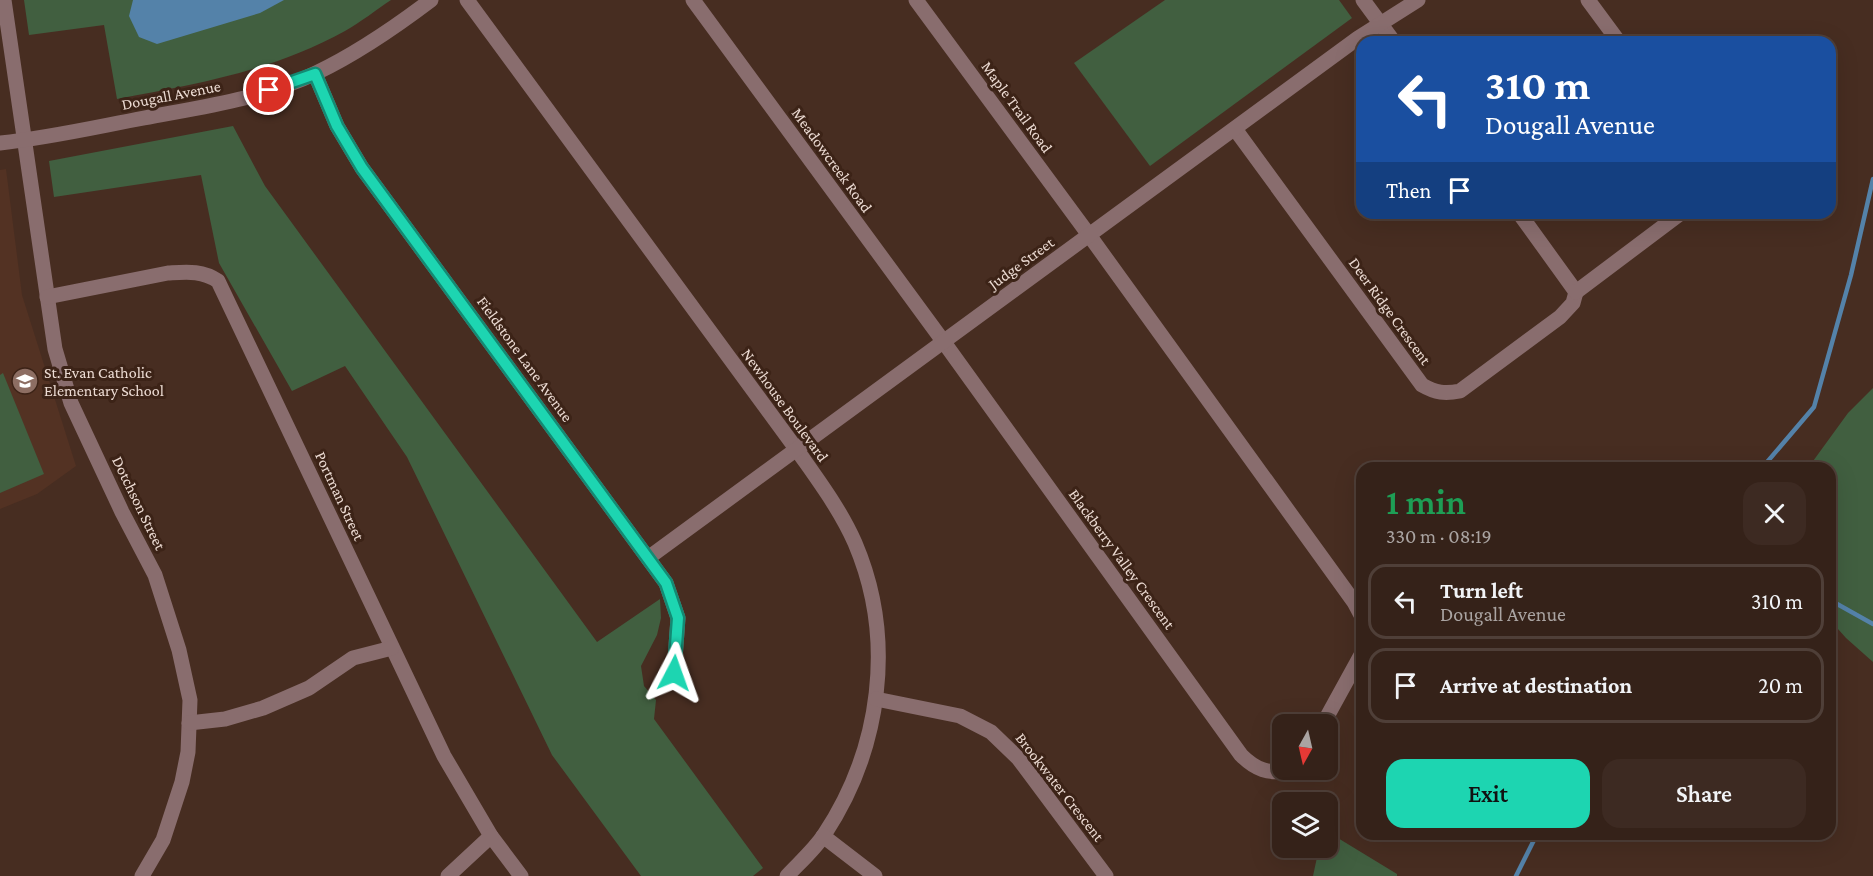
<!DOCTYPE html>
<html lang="en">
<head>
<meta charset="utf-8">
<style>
  body { margin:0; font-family:"Crimson Pro",serif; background:#3d2a22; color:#f1f3f6; height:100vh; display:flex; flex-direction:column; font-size:22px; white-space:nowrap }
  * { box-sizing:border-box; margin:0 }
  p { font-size:20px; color:#aaa4a2 }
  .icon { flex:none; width:33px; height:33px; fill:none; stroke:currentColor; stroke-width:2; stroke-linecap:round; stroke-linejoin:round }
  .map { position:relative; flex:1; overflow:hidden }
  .details { position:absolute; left:1356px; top:462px; width:480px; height:378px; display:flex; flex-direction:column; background:#352219; border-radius:18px; box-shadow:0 6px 24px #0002,0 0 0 2px #4f3f38 }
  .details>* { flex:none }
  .hud { position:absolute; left:1356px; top:36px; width:480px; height:183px; border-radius:18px; box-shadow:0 6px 24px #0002,0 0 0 2px #4f3f38; background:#1a4fa0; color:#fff; overflow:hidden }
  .needle { width:39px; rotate:188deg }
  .buttons { position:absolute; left:1272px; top:714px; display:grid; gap:12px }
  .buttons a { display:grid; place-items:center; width:66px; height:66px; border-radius:12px; background:#352219; box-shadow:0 6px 24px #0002,0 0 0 2px #4f3f38; font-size:30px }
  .pin { position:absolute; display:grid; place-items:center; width:51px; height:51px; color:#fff; margin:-26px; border:3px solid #fff; border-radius:50%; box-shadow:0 2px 6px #0007 }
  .me { position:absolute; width:66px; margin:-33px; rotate:4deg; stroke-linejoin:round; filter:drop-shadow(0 0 4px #0008) }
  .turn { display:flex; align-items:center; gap:21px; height:126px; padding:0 30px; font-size:27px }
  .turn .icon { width:78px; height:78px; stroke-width:2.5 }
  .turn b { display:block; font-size:42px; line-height:51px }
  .then { display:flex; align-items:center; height:57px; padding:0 30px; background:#0003; gap:12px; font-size:22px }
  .round { display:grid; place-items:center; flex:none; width:63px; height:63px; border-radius:18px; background:#3d2a22 }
  .summary { display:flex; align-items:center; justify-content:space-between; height:102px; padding:0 30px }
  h1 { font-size:36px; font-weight:600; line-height:45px; color:#1e9e55 }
  .button { display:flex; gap:12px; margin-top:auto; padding:12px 30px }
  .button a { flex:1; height:69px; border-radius:18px; background:#1dd5b1; color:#111; font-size:24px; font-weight:600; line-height:69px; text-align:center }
  .button a+a { background:#3d2a22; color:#f1f3f6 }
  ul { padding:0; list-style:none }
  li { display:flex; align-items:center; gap:18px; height:75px; margin:0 12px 9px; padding:0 18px; border:3px solid #4f3f38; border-radius:18px }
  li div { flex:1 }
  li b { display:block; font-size:22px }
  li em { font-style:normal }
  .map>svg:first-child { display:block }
</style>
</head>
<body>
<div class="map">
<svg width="1873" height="876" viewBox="0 0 1873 876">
  <rect width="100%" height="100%" fill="#472d21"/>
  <!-- built -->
  <path fill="#533223" d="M6 169 22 295 76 466 37 494 0 509V170Z"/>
  <!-- green -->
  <g fill="#415f40">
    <path d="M24 0H391C376 10 361 22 345 31 272 71 198 84 117 99L104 25 29 35Z"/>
    <path d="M1165 0H1339L1352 18 1150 166 1074 63Z"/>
    <path d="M233 126 265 186 597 642 660 599 661 618 657 635 641 666 644 686 656 700 654 719 763 868 753 876H641L552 755 407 457 345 366 292 391 219 263 201 175 54 197 49 161Z"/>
    <path d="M3 373 44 474 0 493V375Z"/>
    <path d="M1873 388V662L1846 638 1830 620V468H1808L1848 413Z"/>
    <path d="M1328 832 1397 874V876H1313L1319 848H1328Z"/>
  </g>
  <!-- water -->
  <path fill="#5482a9" d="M133 0H284L260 13 157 44 139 37 129 16Z"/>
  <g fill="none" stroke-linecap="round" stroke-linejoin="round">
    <!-- stream -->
    <g stroke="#5482a9" stroke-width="4.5">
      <path d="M1762 468 1814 407 1851 275 1873 179"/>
      <path d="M1830 600 1873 624"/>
      <path d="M1516 876 1537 834"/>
    </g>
    <!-- minor -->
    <g stroke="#896d6e" stroke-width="15">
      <path d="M4 0 55 349 71 403 122 512 155 575 179 650 190 700 188 752 182 782 163 840 142 876"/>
      <path d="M467 0 797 450C818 480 840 509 855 543 896 639 881 749 824 835 814 850 799 863 787 876"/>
      <path d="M693 0 943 341 1241 755C1255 769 1269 775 1288 770"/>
      <path d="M916 0 1089 235 1354 602 1362 617"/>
      <path d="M1363 0 1394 42"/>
      <path d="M1588 0 1619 42"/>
      <path d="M315 74 337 126 362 168 666 583 678 618 674 673"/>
      <path d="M1235 129 1422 385C1436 393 1445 394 1460 391L1560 317 1573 303 1576 292"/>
      <path d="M0 143C48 138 96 127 144 118 202 107 262 99 316 73 358 53 394 28 431 0"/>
      <path d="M1519 213 1576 292"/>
      <path d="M1576 292 1681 213"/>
      <path d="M47 297 168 273C186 272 202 270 218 281L444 756 491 836 521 876"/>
      <path d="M648 558 1358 38 1418 0"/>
      <path d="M876 699 960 716 991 732 1018 758 1106 876"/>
      <path d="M189 723 225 719 263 708 309 688 353 658 392 648"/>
      <path d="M1323 724 1362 653"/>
      <path d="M823 836 875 876"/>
      <path d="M448 876 491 836"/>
    </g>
  </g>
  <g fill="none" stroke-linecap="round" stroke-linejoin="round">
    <defs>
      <path id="route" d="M269 90 315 74 337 126 362 168 666 583 678 618 674 673"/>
    </defs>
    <!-- route casing -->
    <use href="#route" stroke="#138a73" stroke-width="15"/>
    <!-- route -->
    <use href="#route" stroke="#1dd5b1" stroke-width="10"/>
  </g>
  <!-- icons -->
  <defs>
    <symbol id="school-disc" viewBox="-11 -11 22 22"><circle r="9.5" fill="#8d6e63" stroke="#3c2317"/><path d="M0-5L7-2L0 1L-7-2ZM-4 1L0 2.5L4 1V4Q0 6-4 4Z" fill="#fff"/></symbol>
  </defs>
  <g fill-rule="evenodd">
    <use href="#school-disc" x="10" y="366" width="30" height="30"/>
  </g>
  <g text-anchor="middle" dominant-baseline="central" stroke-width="6" stroke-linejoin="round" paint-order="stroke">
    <!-- street labels -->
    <g font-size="16" fill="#ecdbd3" stroke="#3c2317">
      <text transform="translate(171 95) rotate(-11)">Dougall Avenue</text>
      <text transform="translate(1017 107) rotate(54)">Maple Trail Road</text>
      <text transform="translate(832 160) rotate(54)">Meadowcreek Road</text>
      <text transform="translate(1021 263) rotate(-36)">Judge Street</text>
      <text transform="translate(1390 311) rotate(54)">Deer Ridge Crescent</text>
      <text transform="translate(525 359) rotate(54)">Fieldstone Lane Avenue</text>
      <text transform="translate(785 405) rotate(54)">Newhouse Boulevard</text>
      <text transform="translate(340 496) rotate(65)">Portman Street</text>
      <text transform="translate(139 503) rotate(64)">Dotchson Street</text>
      <text transform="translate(1122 559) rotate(54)">Blackberry Valley Crescent</text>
      <text transform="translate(1060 787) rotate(52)">Brookwater Crescent</text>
    </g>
    <!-- poi labels -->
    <g font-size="16" fill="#ecdbd3" stroke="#3c2317" text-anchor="start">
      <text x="44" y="372">St. Evan Catholic<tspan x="44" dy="18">Elementary School</tspan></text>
    </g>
  </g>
</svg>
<div class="buttons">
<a><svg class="needle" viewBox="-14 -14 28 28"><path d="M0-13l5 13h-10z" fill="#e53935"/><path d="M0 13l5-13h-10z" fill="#aaa4a2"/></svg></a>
<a><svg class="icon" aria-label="layers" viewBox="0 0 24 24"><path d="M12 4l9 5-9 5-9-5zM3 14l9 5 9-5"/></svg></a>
</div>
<div class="pin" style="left:269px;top:90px;background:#d93025"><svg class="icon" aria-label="arrive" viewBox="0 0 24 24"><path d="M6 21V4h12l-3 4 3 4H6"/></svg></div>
<svg class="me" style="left:674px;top:673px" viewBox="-20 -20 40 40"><path d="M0-17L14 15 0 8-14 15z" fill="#1dd5b1" stroke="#fff" stroke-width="4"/></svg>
<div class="hud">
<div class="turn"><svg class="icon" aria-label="left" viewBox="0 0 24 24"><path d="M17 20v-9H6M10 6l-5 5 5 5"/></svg><div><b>310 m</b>Dougall Avenue</div></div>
<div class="then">Then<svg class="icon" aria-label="arrive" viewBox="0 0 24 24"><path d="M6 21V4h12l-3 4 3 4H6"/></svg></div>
</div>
<section class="details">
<div class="summary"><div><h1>1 min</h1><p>330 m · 08:19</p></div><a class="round"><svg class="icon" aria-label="close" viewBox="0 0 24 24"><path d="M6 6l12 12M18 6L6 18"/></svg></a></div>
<ul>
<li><svg class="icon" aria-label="left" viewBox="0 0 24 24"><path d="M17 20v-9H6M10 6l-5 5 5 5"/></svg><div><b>Turn left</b><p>Dougall Avenue</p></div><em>310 m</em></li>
<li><svg class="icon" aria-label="arrive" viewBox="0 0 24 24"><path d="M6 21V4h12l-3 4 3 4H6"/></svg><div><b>Arrive at destination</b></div><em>20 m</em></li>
</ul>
<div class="button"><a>Exit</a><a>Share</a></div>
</section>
</div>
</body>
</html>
